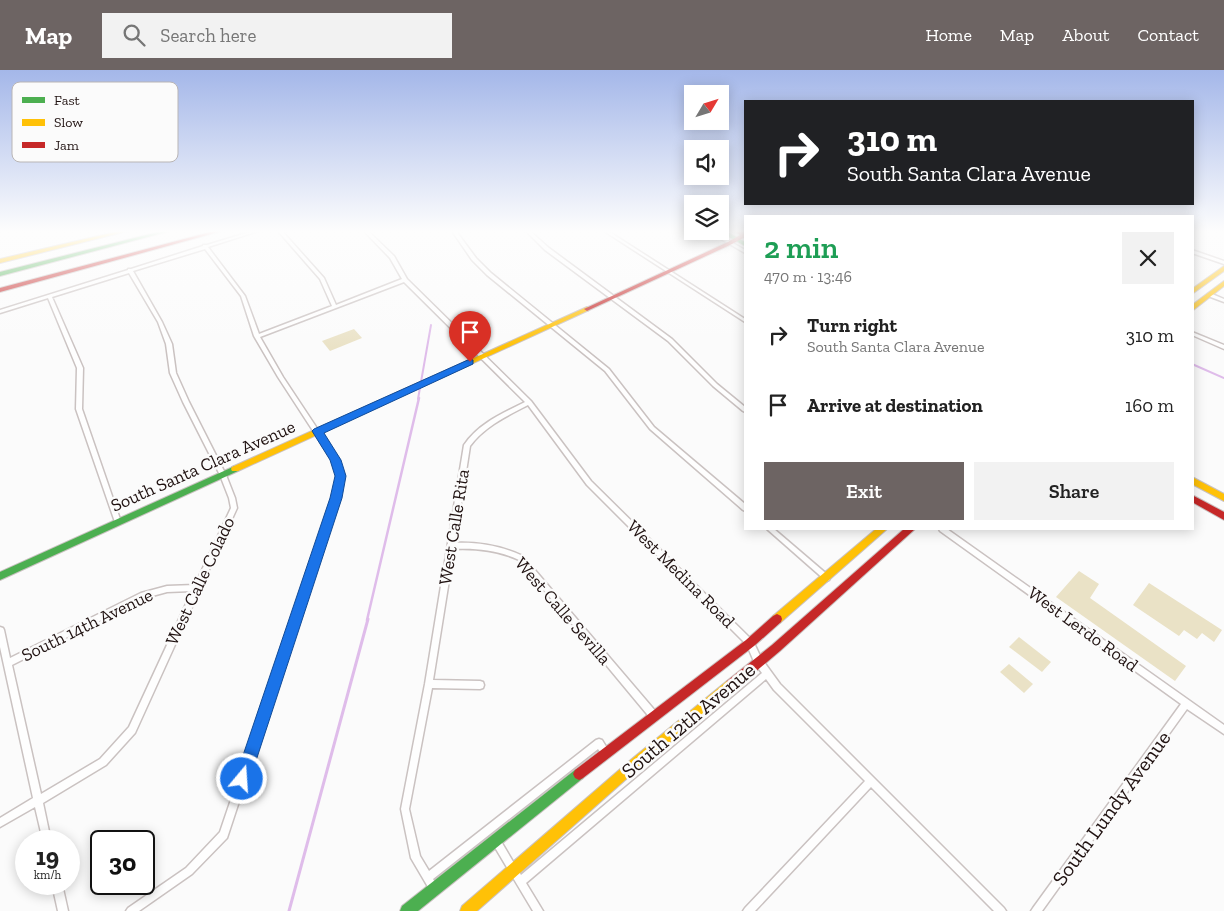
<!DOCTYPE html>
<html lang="en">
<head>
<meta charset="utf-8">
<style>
  body { margin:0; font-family:"Zilla Slab",serif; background:#f2f2f2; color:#222; height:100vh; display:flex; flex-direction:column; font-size:19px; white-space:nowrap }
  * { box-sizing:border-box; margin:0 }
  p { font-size:16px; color:#767676 }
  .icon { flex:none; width:28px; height:28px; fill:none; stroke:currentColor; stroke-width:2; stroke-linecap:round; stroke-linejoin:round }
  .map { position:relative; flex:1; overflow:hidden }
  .side { position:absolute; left:744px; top:145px; width:450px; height:315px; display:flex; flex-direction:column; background:#fff; border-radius:0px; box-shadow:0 2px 12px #0003 }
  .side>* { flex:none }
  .top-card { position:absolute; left:744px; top:30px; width:450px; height:105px; border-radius:0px; box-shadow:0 2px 12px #0003; background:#202124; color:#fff; overflow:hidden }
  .needle { width:32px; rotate:52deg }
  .buttons { position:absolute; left:684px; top:15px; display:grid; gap:10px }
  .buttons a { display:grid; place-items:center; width:45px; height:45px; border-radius:0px; background:#fff; box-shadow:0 2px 12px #0003; font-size:25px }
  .speed { position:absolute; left:15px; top:760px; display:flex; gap:10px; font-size:25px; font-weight:700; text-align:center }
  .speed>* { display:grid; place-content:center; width:65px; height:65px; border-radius:50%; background:#fff; box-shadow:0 2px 12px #0003; line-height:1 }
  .speed small { font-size:12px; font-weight:400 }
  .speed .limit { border:2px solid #111; border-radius:8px; background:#fff; color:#111 }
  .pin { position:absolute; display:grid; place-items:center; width:42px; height:42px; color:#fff; margin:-51px -21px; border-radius:50% 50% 50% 0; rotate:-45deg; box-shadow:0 0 5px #0007 }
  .pin .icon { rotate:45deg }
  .me { position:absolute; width:55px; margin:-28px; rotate:18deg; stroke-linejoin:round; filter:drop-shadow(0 0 4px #0008) }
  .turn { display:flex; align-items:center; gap:18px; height:105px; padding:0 20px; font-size:22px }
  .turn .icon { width:65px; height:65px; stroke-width:2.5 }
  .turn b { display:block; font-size:35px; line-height:42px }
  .round { display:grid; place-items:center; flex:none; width:52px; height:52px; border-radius:0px; background:#f2f2f2 }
  .overview { display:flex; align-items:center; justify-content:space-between; height:85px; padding:0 20px }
  h1 { font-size:30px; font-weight:600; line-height:38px; color:#1e9e55 }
  .button { display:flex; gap:10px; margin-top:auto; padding:10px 20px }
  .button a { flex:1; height:58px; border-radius:0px; background:#6d6463; color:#fff; font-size:20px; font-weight:600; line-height:58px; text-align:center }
  .button a+a { background:#f2f2f2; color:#222 }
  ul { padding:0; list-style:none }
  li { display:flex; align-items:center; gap:15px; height:70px; padding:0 20px }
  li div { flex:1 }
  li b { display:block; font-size:19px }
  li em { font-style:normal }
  header { display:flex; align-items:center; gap:30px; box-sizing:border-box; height:70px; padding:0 25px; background:#6d6463; color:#fff }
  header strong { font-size:24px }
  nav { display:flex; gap:28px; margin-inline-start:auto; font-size:18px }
  .search { width:350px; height:45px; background:#f2f2f2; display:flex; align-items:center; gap:12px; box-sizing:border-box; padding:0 18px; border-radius:0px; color:#767676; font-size:19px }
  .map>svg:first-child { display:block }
</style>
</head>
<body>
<header>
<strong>Map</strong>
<div class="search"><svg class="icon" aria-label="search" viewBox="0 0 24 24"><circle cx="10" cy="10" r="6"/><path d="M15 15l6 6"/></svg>Search here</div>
<nav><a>Home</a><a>Map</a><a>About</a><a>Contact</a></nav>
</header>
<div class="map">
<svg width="1224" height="841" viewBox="0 0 1224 841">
  <rect width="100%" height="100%" fill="#fbfbfb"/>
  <!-- green -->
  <g fill="#eae2c6">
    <path d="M354 259 362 268 330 281 322 271Z"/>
    <path d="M1079 501 1099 514 1090 528 1186 596 1175 611 1056 527Z"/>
    <path d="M1149 513 1222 560 1214 572 1202 563 1197 569 1184 560 1179 566 1133 535Z"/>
    <path d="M1019 567 1051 592 1042 602 1009 577Z"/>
    <path d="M1009 594 1033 614 1024 623 1000 602Z"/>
  </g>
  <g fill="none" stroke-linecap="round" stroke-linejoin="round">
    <!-- stream-far2 -->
    <g stroke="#dfbcea" stroke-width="2">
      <path d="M1192 294 1224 308"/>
      <path d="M418 329 431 255"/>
    </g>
    <!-- stream-far1 -->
    <path stroke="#dfbcea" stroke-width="2.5" d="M367 550 419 328"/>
    <!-- stream -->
    <path stroke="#dfbcea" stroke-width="3" d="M289 841 368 549"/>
    <defs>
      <g id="street">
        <path d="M253 161H258L208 177 245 226 259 264 332 236 320 209 278 161H282L324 208 336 235 402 209 390 188 364 161H368L394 186 407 209 531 331 591 411 753 571 761 588 780 614 1004 838 1006 841H994L871 717 755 841H743L745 838 865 711 774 620 766 609 526 813 543 841H533L493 774 491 771 493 768 496 766 499 768 521 805 762 603 755 594 747 575 587 415 528 335C507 346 485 356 470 376L455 473C479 472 501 476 523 486L657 643 658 646 657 649 654 650 651 649 519 490C498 480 477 478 454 479L433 610 480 611 483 612 484 615 483 618 480 619 432 618 409 739 420 786 429 801 596 670 599 669 602 670 610 683 609 686 606 687 603 686 598 679 433 809 439 819 437 822 434 824 431 822 411 788 401 739 425 614 464 375C479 353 503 343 525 332L404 212 260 267 283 307 338 390 343 406 339 428 227 768 192 804 139 841H126L128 838 186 798 220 762 333 428 337 406 332 390 278 307 254 266 241 226 205 179 133 201 162 252 172 274 176 303 189 332 226 405 235 428 237 438 135 663 106 695 43 733 51 771H43L35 737 0 757V748L33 728 0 577V557L3 558 4 560 10 588 141 523 167 516 195 515 231 438 229 428 220 405 183 332 170 303 166 274 158 252 129 203 52 227 83 298 82 339 121 452 120 454H116L115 452 76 339 77 298 48 228 0 243V240L128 200V199H131L203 176V175H207ZM192 521 129 657 100 689 41 724 12 595 145 528 167 522Z"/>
        <path d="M452 161H456L476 188 491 203 609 299 654 357 745 434V441L743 440 650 359 605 301 487 205 472 190Z"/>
        <path d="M526 161H530L549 178 672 269 717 314 745 337V342L743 341 713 316 668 271 545 180Z"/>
        <path d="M604 161H608L745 249V252Z"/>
        <path d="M707 161H712L745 180V183Z"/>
        <path d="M1192 180 1224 191V194L1192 183Z"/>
        <path d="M1208 224H1212L1224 229V232L1208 226Z"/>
        <path d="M1192 262 1224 275V279L1192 265Z"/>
        <path d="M767 459H774L829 506 830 508 829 510 827 511 825 510Z"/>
        <path d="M939 459H947L1224 655V664L1187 639 1042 841H1031L1033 838 1181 634 940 461Z"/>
        <path d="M52 814H62L68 841H58Z"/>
      </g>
      <g id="fast">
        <path d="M162 161H170L0 206V202Z"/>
        <path d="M719 161H726L745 172V176Z"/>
        <path d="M235 396 239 399 238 401 0 510V502Z"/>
        <path d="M579 698 583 700 585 704 583 708 418 841H400L402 836 575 700Z"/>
      </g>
      <g id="slow">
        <path d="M119 161H128L0 193V189Z"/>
        <path d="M1224 196V201L1192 224V219Z"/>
        <path d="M1224 211V216L1192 241V235Z"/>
        <path d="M587 237 589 238V240L238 401H232L231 399 232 397Z"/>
        <path d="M1192 407 1224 424V431L1192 414Z"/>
        <path d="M876 459H887L781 552 777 554 773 552 772 549 773 546Z"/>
        <path d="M731 610 735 611 736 615 735 619 641 696 477 841H460L462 836 633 688 727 611Z"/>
      </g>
      <g id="jam">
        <path d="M214 161H222L0 222V218Z"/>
        <path d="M734 161H741L745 162V167L732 174 589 240 587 241 584 239 728 172 740 165Z"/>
        <path d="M1192 425 1224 442V450L1192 432Z"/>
        <path d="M904 459H915L780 581 735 619 731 620 727 619 726 615 727 611 772 575Z"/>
        <path d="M777 544 781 546 782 549 781 552 754 576 583 708 579 710 575 708 573 704 575 700 746 570 773 546Z"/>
      </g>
    </defs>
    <!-- street casing -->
    <use href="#street" stroke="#cac2c1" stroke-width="3"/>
    <!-- fast casing -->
    <use href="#fast" stroke="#cac2c1" stroke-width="2"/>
    <!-- slow casing -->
    <use href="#slow" stroke="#cac2c1" stroke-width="2"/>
    <!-- jam casing -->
    <use href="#jam" stroke="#cac2c1" stroke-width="2"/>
    <!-- street -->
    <use href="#street" fill="#fefefe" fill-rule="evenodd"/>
    <!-- fast -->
    <use href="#fast" fill="#4caf50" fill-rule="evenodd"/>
    <!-- slow -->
    <use href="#slow" fill="#ffc107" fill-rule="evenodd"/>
    <!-- jam -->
    <use href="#jam" fill="#c62828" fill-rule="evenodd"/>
  </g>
  <!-- sky -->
  <linearGradient id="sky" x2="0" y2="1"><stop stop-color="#a4b7e9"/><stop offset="0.58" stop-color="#fdfdfd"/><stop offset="1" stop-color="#fdfdfd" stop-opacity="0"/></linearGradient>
  <rect width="1224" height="278" fill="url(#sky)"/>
  <!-- route -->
  <path fill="#1a73e8" stroke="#114b97" d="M470 289 473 290V294L324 363 341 390 346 406 342 428 250 709 248 714 242 717 237 714 235 709 330 428 335 406 330 390 312 361 314 359Z"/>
  <g text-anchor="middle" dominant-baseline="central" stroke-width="5" stroke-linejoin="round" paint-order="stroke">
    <!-- street labels -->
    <g font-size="18" fill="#201211" stroke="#fbfbfb">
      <text transform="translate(203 396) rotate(-24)">South Santa Clara Avenue</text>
      <text transform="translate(454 457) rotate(-81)">West Calle Rita</text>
      <text transform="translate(681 504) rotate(45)">West Medina Road</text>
      <text transform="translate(200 511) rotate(-65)">West Calle Colado</text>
      <text transform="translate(563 541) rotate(49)">West Calle Sevilla</text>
      <text transform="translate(87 555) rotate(-26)">South 14th Avenue</text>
      <text transform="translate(1083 559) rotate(36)">West Lerdo Road</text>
    </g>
    <!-- near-street labels -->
    <g font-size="21" fill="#201211" stroke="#fbfbfb">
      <text transform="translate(688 650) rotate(-40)">South 12th Avenue</text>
      <text transform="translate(1111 738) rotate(-54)">South Lundy Avenue</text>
    </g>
  </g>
  <!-- legend -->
  <rect x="12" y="12" width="166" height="80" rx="8" fill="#fbfbfb" stroke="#b9b5b5" stroke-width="1"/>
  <rect x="22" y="27" width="23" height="6" fill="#4caf50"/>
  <rect x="22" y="49" width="23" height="7" fill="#ffc107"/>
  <rect x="22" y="72" width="23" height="6" fill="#c62828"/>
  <g font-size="14" fill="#201211">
    <text x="54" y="35">Fast</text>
    <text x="54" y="57">Slow</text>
    <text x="54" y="80">Jam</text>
  </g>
</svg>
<div class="buttons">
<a><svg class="needle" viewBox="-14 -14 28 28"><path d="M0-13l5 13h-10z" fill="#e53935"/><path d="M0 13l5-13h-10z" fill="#767676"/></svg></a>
<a><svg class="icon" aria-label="sound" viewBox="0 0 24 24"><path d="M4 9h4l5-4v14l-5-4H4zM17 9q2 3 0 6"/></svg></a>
<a><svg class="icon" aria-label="layers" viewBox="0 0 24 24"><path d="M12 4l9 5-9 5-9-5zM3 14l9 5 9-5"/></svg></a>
</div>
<div class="speed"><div>19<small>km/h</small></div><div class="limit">30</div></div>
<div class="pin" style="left:470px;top:292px;background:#d93025"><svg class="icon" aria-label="arrive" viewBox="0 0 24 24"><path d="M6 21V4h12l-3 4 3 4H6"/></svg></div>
<svg class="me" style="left:242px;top:709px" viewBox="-20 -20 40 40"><circle r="17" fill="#1a73e8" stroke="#fff" stroke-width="3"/><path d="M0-11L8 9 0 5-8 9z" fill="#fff"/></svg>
<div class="top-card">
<div class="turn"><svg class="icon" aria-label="right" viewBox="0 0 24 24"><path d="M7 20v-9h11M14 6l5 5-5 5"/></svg><div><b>310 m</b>South Santa Clara Avenue</div></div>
</div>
<section class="side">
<div class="overview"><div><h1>2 min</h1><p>470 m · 13:46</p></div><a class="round"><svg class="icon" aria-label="close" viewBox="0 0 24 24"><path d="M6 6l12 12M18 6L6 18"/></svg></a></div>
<ul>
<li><svg class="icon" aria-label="right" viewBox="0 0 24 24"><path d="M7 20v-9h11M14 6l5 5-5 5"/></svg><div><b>Turn right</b><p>South Santa Clara Avenue</p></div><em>310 m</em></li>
<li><svg class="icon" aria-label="arrive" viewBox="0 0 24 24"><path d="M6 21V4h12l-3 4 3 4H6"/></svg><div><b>Arrive at destination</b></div><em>160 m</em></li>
</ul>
<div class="button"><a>Exit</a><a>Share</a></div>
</section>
</div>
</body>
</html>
